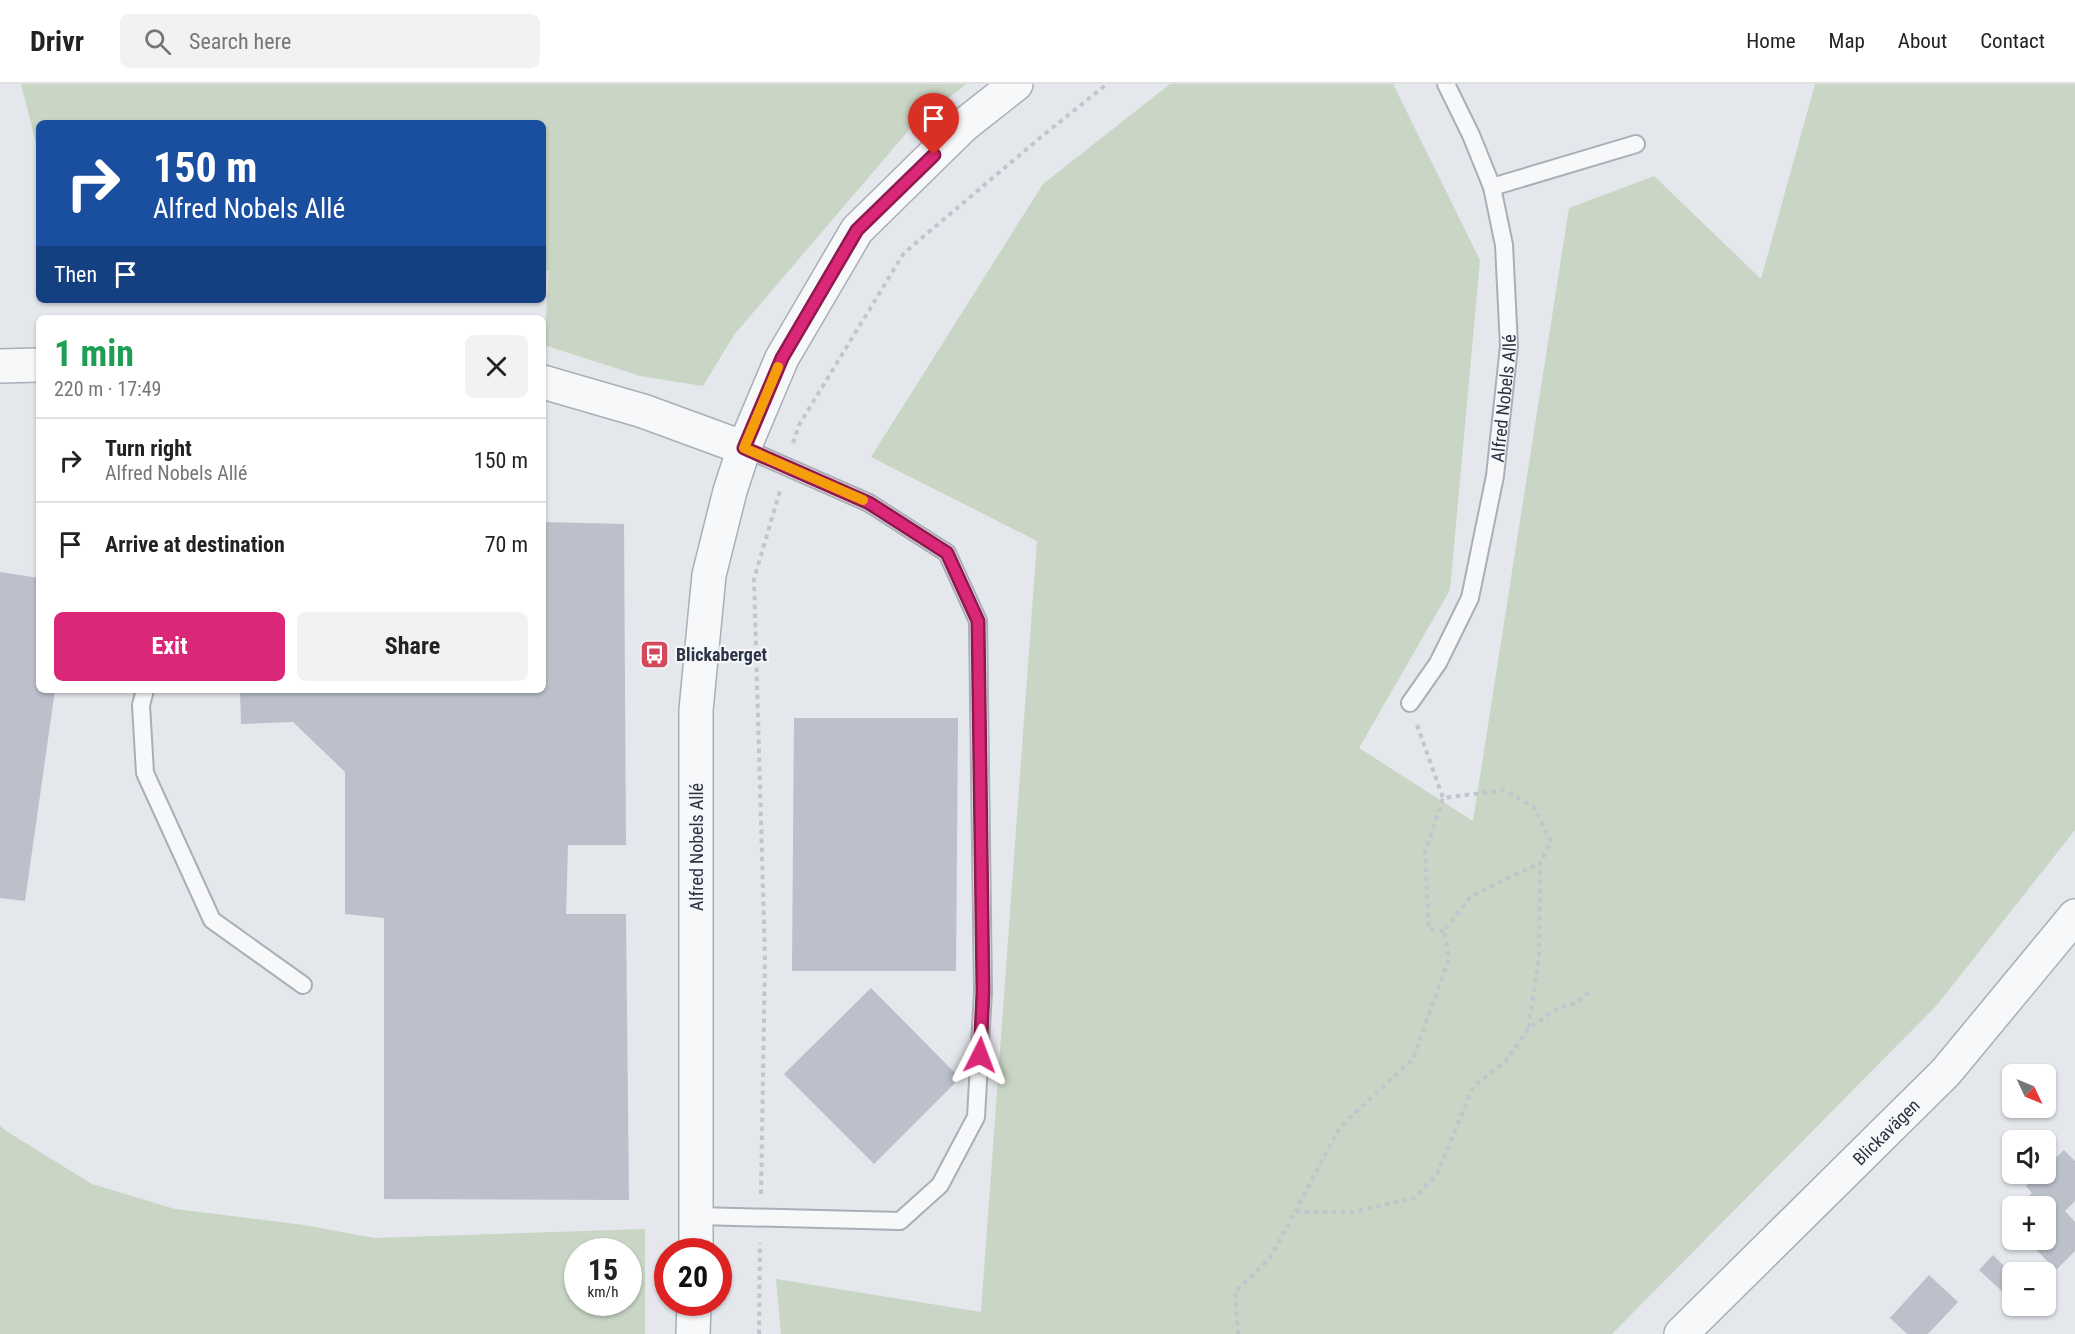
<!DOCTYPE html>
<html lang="en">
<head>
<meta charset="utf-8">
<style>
  body { margin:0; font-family:"Roboto Condensed",sans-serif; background:#f2f2f2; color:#222; height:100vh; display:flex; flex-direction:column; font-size:22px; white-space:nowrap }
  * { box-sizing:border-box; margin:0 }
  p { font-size:20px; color:#767676 }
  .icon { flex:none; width:33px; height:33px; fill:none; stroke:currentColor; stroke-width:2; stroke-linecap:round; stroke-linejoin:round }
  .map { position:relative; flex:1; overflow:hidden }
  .side { position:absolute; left:36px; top:231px; width:510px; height:378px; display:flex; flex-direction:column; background:#fff; border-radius:9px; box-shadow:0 2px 4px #0004 }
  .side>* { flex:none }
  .hud { position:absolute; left:36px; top:36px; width:510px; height:183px; border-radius:9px; box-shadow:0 2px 4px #0004; background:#1a4fa0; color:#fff; overflow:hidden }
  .needle { width:39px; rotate:134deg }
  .tools { position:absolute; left:2002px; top:980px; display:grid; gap:12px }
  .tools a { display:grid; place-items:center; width:54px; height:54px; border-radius:9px; background:#fff; box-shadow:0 2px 4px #0004; font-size:30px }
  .speed { position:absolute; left:564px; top:1154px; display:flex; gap:12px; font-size:30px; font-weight:700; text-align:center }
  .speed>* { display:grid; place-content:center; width:78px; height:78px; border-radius:50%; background:#fff; box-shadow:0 2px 4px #0004; line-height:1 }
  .speed small { font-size:15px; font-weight:400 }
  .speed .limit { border:9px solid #d22; background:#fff; color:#111 }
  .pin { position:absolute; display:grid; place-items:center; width:51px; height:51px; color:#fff; margin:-62px -26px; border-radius:50% 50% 50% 0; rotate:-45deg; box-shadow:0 0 6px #0007 }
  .pin .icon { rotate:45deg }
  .me { position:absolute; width:66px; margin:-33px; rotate:3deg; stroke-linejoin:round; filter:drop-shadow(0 0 4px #0008) }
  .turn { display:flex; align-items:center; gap:21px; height:126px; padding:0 18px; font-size:27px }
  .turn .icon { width:78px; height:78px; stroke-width:2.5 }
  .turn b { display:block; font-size:42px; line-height:51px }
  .then { display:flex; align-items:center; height:57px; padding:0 18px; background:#0003; gap:12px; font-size:22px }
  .round { display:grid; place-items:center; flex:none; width:63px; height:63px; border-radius:9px; background:#f2f2f2 }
  .summary { display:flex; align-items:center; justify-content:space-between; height:102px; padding:0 18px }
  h1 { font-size:36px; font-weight:700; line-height:45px; color:#1e9e55 }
  .primary-button { display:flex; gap:12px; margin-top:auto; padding:12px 18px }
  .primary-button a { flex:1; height:69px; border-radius:9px; background:#db2777; color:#fff; font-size:24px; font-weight:700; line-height:69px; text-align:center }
  .primary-button a+a { background:#f2f2f2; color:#222 }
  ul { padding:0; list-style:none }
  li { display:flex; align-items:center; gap:18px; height:84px; padding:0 18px; border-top:2px solid #e0e0e0 }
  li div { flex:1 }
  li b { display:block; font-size:22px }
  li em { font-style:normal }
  header { display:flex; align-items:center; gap:36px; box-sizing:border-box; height:84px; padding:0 30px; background:#fff; border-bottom:2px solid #e0e0e0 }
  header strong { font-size:28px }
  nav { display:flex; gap:33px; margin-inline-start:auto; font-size:21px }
  .search { width:420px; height:54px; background:#f2f2f2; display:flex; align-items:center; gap:15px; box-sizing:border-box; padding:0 21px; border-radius:9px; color:#767676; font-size:22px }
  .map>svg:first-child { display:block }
</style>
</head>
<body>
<header>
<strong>Drivr</strong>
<div class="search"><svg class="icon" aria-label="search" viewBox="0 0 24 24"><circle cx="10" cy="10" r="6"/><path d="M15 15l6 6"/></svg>Search here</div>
<nav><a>Home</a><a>Map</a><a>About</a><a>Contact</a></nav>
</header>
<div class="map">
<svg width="2075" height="1250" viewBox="0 0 2075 1250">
  <rect width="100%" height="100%" fill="#e4e7ec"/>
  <!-- green -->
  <g fill="#c9d6c5" fill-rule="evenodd">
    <path d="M21 0H966L909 46 734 251 703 302 640 292 544 261 549 187 543 186V39H39V71Z"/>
    <path d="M1170 0H1393L1480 176 1450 506 1359 664 1473 737 1569 124 1654 92 1761 195 1815 0H2075V746L1937 921 1612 1250H781L776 1195 981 1228 1037 457 871 373 1043 100Z"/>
    <path d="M0 1041 6 1047 92 1100 175 1125 304 1141 374 1154 645 1145V1250H0ZM578 1167H628V1218H578Z"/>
  </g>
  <!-- building -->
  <g fill="#bbc0ca">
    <path d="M543 438 624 440 626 761H568L566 830H626L629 1116 384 1115V834L345 830V688L293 638 241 640 240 606H543Z"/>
    <path d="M0 488 39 494V606H55L25 817 0 814Z"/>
    <path d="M794 634H958L956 887H792Z"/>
    <path d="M871 904 960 994 874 1080 784 990Z"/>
    <path d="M2064 1066 2075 1077V1117L2065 1127 2075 1138V1167L2056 1186 2026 1155H2046V1122H2018L2032 1109 2026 1102 2040 1089H2046V1083Z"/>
    <path d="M1993 1171 2013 1191V1202L2005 1210 1979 1186Z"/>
    <path d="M1929 1191 1958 1218 1928 1250H1907L1890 1234Z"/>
  </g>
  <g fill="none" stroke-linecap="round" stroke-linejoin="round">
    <defs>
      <g id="lane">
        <path d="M1492 103 1636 60"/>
        <path d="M145 606 141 621 145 689 212 836 303 901"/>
        <path id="s1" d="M1410 619 1438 579 1470 514 1495 392 1509 262 1504 161 1492 103 1471 51 1446 0"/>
        <path d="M697 1132 900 1137 940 1101 976 1033 983 908 978 537 947 469 869 419 744 364"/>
      </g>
      <g id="street">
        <path d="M0 282 39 281"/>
        <path d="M543 298 643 327 744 364"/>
        <path d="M696 1167V626L709 491 730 407 744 364 782 274 857 146 964 41 1016 0"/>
        <path d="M693 1250 694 1218"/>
        <path id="s2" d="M1681 1250 1946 988 2075 832"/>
      </g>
    </defs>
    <!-- lane casing -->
    <use href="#lane" stroke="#a9aeb7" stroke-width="20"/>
    <!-- street casing -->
    <use href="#street" stroke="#a9aeb7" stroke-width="36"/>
    <!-- path -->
    <g stroke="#c2c5cb" stroke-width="4" stroke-dasharray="4.5 4.5" stroke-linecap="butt">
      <path d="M793 359 799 341 904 169 1041 53 1107 0"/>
      <path d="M1417 641 1443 714"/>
      <path d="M1444 847 1429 845 1425 769 1443 714 1504 706 1534 723 1551 758 1540 779"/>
      <path d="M761 1110 765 875 754 495 780 407"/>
      <path d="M1295 1128 1340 1043 1413 975 1449 874 1444 847 1471 812 1540 779 1539 874 1528 945"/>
      <path d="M759 1250 760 1159"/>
      <path d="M1238 1250 1235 1208 1270 1174 1295 1128H1353L1415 1114 1437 1090 1473 1003 1507 976 1528 945 1558 924 1576 919 1593 905"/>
    </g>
    <!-- lane -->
    <use href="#lane" stroke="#f7f8fa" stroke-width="16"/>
    <!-- street -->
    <use href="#street" stroke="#f7f8fa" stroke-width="33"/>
  </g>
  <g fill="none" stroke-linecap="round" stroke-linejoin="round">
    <defs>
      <path id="route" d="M934 71 857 146 782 274 744 364 869 419 947 469 978 537 983 908 980 971"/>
    </defs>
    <!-- route casing -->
    <use href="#route" stroke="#8e194d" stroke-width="15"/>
    <!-- route -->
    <use href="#route" stroke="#db2777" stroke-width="10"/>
    <!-- slow -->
    <path stroke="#f59e0b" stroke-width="10" d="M778 283 744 364 863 416"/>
  </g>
  <!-- icons -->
  <defs>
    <symbol id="bus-square" viewBox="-11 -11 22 22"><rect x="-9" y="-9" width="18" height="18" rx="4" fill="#d1495b" stroke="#f4f6f9"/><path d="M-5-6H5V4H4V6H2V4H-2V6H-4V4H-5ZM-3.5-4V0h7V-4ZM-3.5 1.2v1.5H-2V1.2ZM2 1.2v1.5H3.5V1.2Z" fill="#fff"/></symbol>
  </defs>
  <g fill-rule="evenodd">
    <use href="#bus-square" x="638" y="554" width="33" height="33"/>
  </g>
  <g text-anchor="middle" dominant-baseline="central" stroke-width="4.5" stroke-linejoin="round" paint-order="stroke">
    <!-- street labels -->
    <g font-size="18" fill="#2b3445" stroke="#f4f6f9">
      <text stroke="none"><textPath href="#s1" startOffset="324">Alfred Nobels Allé</textPath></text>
      <text transform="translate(696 763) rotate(-90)">Alfred Nobels Allé</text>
      <text stroke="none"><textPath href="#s2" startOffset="288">Blickavägen</textPath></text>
    </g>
    <!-- poi labels -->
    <g font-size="18" font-weight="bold" fill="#2b3445" stroke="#f4f6f9" text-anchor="start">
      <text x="676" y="570">Blickaberget</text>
    </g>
  </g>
</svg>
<div class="tools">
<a><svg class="needle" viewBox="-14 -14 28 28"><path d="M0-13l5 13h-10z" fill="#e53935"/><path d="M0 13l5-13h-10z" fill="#767676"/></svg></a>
<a><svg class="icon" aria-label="sound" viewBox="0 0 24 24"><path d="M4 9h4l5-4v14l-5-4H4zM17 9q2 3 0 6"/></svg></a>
<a>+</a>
<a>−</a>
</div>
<div class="speed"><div>15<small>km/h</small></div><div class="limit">20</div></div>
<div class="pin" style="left:934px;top:71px;background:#d93025"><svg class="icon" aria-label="arrive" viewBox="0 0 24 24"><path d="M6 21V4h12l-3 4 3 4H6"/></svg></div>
<svg class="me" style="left:980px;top:971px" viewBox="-20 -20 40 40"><path d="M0-17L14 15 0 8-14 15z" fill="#db2777" stroke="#fff" stroke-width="4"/></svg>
<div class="hud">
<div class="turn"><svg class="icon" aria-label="right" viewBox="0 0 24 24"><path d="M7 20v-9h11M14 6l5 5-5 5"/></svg><div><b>150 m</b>Alfred Nobels Allé</div></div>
<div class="then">Then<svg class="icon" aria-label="arrive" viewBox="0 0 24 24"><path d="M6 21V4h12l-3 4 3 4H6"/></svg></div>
</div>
<section class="side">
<div class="summary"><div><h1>1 min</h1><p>220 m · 17:49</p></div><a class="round"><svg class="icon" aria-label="close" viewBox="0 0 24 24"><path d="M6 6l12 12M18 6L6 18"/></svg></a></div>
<ul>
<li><svg class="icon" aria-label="right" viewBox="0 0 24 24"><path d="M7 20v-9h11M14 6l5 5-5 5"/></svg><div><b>Turn right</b><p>Alfred Nobels Allé</p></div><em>150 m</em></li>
<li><svg class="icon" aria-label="arrive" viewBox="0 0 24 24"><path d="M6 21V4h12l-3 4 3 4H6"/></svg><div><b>Arrive at destination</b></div><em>70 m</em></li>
</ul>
<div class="primary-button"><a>Exit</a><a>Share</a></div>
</section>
</div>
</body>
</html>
